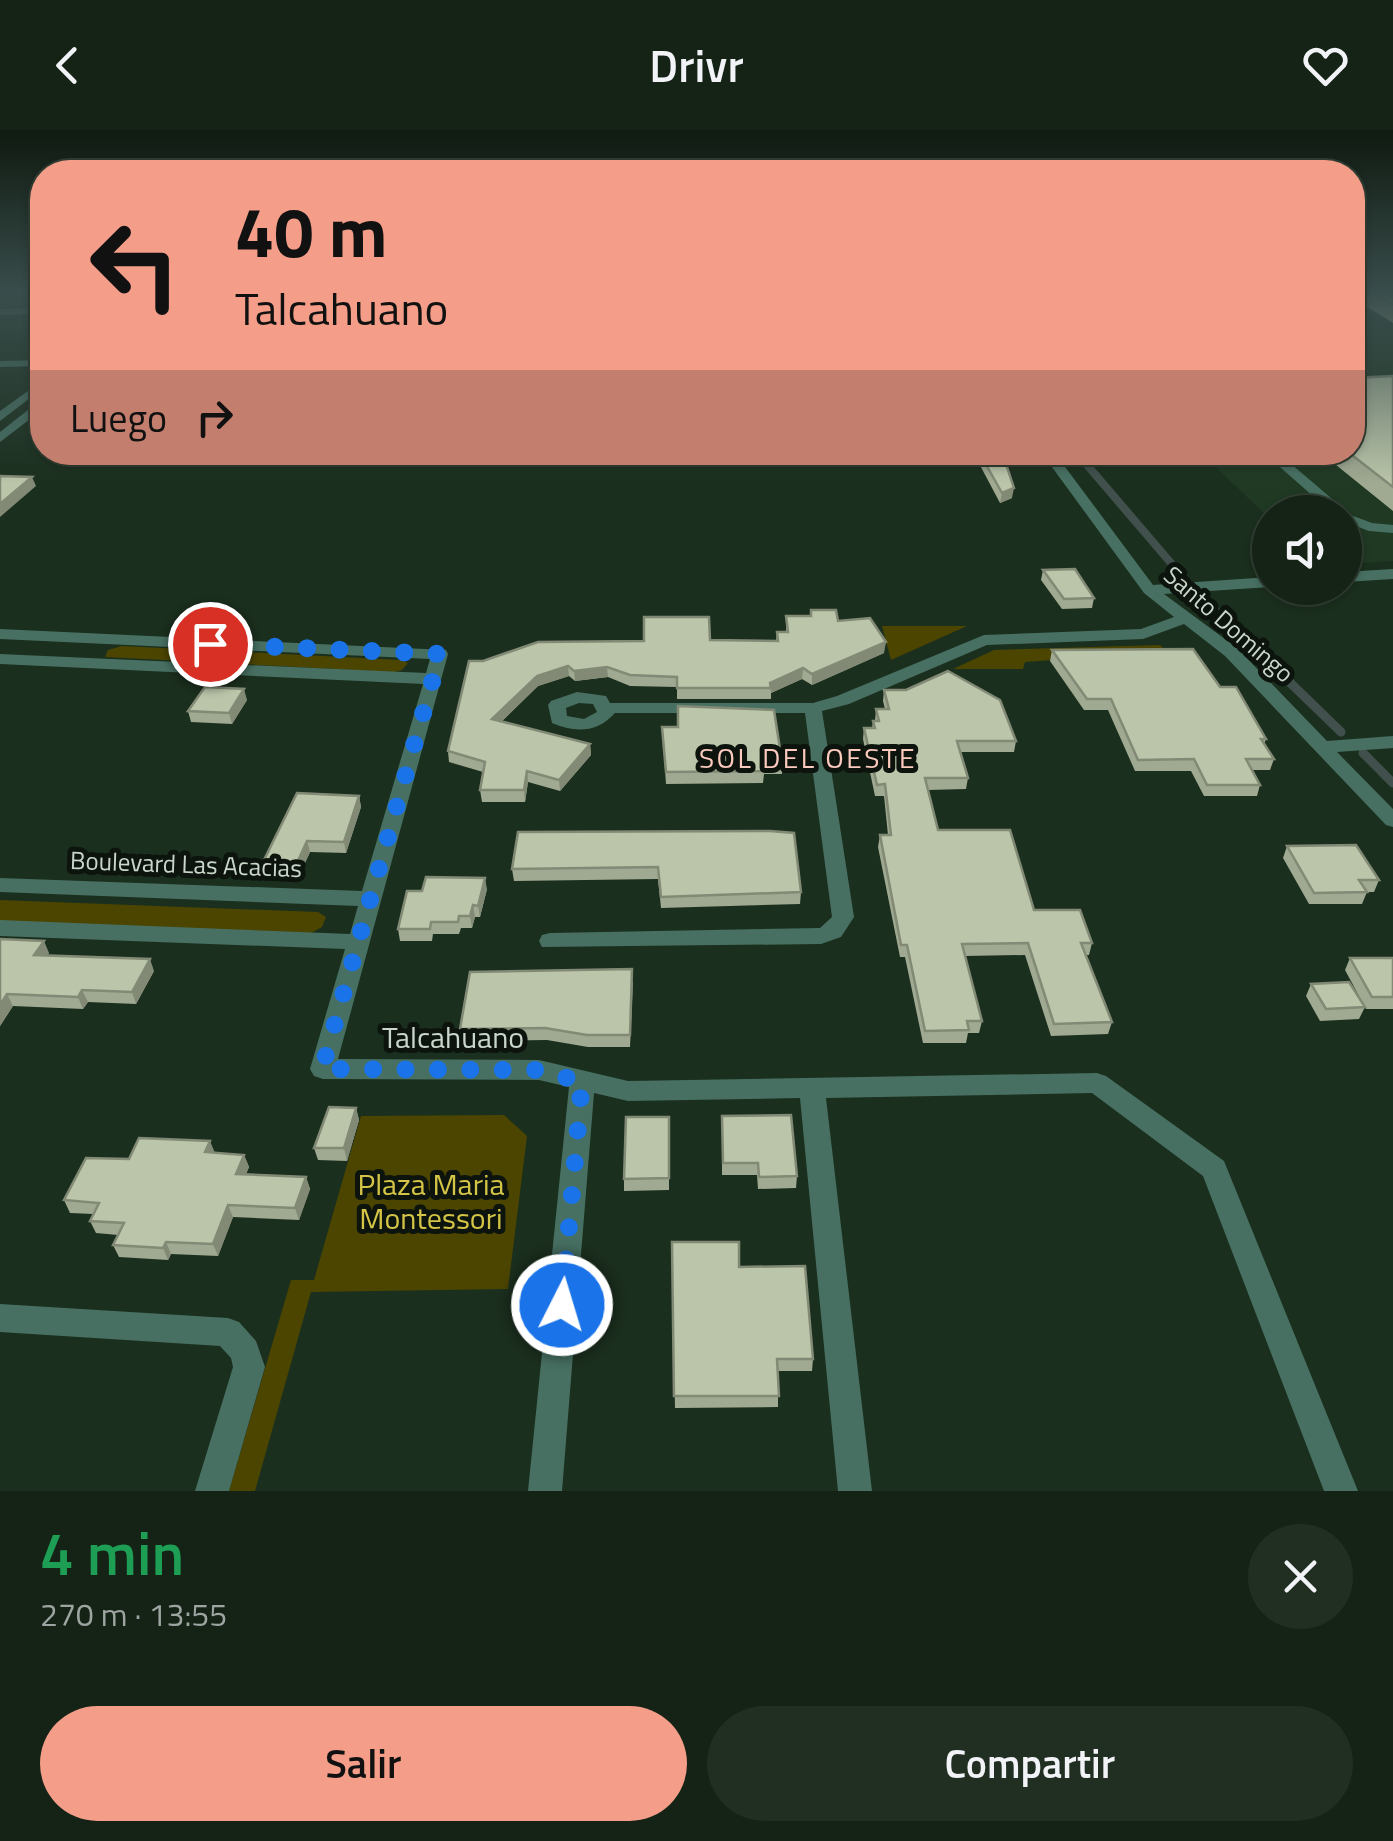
<!DOCTYPE html>
<html lang="es">
<head>
<meta charset="utf-8">
<style>
  body { margin:0; font-family:"Titillium Web",sans-serif; background:#212f23; color:#f1f3f6; height:100vh; display:flex; flex-direction:column; font-size:38px; white-space:nowrap }
  * { box-sizing:border-box; margin:0 }
  p { font-size:32px; color:#9da4a1 }
  .icon { flex:none; width:55px; height:55px; fill:none; stroke:currentColor; stroke-width:2; stroke-linecap:round; stroke-linejoin:round }
  .map { position:relative; height:1361px; overflow:hidden }
  .drawer { display:flex; flex-direction:column; background:#142316; flex:1 }
  .drawer>* { flex:none }
  .hud { position:absolute; left:30px; top:30px; width:1335px; height:305px; border-radius:40px; box-shadow:0 2px 8px #0004,0 0 0 2px #334035; background:#f49e89; color:#111; overflow:hidden }
  .buttons { position:absolute; left:1252px; top:365px; display:grid; gap:20px }
  .buttons a { display:grid; place-items:center; width:110px; height:110px; border-radius:50%; background:#142316; box-shadow:0 2px 8px #0004,0 0 0 2px #334035; font-size:50px }
  .pin { position:absolute; display:grid; place-items:center; width:85px; height:85px; color:#fff; margin:-42px; border:5px solid #fff; border-radius:50%; box-shadow:0 2px 10px #0007 }
  .me { position:absolute; width:110px; margin:-55px; rotate:5deg; stroke-linejoin:round; filter:drop-shadow(0 0 8px #0008) }
  .turn { display:flex; align-items:center; gap:35px; height:210px; padding:0 40px; font-size:45px }
  .turn .icon { width:130px; height:130px; stroke-width:2.5 }
  .turn b { display:block; font-size:70px; line-height:85px }
  .then { display:flex; align-items:center; height:95px; padding:0 40px; background:#0003; gap:20px; font-size:38px }
  .round { display:grid; place-items:center; flex:none; width:105px; height:105px; border-radius:52px; background:#212f23 }
  .summary { display:flex; align-items:center; justify-content:space-between; height:170px; padding:0 40px }
  h1 { font-size:60px; font-weight:600; line-height:75px; color:#1e9e55 }
  .action { display:flex; gap:20px; margin-top:auto; padding:20px 40px }
  .action a { flex:1; height:115px; border-radius:60px; background:#f49e89; color:#111; font-size:40px; font-weight:600; line-height:115px; text-align:center }
  .action a+a { background:#212f23; color:#f1f3f6 }
  header { display:flex; justify-content:space-between; align-items:center; height:130px; padding:0 40px; background:#142316; font-size:45px; font-weight:600 }
  .map>svg:first-child { display:block }
</style>
</head>
<body>
<header><svg class="icon" aria-label="back" viewBox="0 0 24 24"><path d="M15 5l-7 7 7 7"/></svg>Drivr<svg class="icon" aria-label="heart" viewBox="0 0 24 24"><path d="M12 20l-8-8c-3-5 5-10 8-4 3-6 11-1 8 4z"/></svg></header>
<div class="map">
<svg width="1393" height="1361" viewBox="0 0 1393 1361">
  <rect width="100%" height="100%" fill="#1b2f1e"/>
  <!-- built -->
  <path fill="#1f3923" d="M1353 163H1393V431L1345 434V382H1270V389L1201 323 1352 322Z"/>
  <!-- green -->
  <g fill="#4c4500">
    <path d="M882 496H967L891 530Z"/>
    <path d="M1160 515 1164 519H1157L1159 522 1025 532 1023 539H953L994 520Z"/>
    <path d="M122 516 401 530 408 533 402 540 394 542 105 527 108 520Z"/>
    <path d="M0 770 318 782 326 787 322 797 309 804 0 791Z"/>
    <path d="M504 985 527 1006 508 1159 311 1162 255 1361H229L291 1150H314L361 986Z"/>
  </g>
  <g fill="none" stroke-linecap="round" stroke-linejoin="round">
    <!-- stream-far1 -->
    <g stroke="#41504c" stroke-width="8">
      <path d="M1076 322 1182 446"/>
      <path d="M1197 463 1209 475"/>
    </g>
    <!-- stream -->
    <g stroke="#41504c" stroke-width="9">
      <path d="M1207 472 1341 602"/>
      <path d="M1363 623 1393 653"/>
    </g>
    <!-- minor -->
    <g fill="#477062" fill-rule="evenodd">
      <path d="M42 178V184L0 185V179Z"/>
      <path d="M42 230V236L0 237V231Z"/>
      <path d="M42 251V259L0 291V281Z"/>
      <path d="M38 272H42V280L0 312V302Z"/>
      <path d="M1041 322H1054L1153 455 1270 447V457L1164 464 1237 518 1327 611 1393 606V618L1337 622 1393 679V697L1386 695 1225 526 1184 494 1143 509 987 515 849 574 822 581 854 787 841 807 821 814 542 817 539 811 542 805 550 803 820 798 832 787 805 583H615C597 603 575 603 552 593L548 575 551 571 577 562 606 566 610 573H813L837 566 984 505 1141 499 1174 487 1144 463ZM579 573 593 574 597 582 584 589 567 586 566 578Z"/>
      <path d="M1263 322H1277L1344 379 1345 383 1372 393 1393 395V403L1369 401 1345 392V382H1331Z"/>
      <path d="M1393 439V449L1345 452V442Z"/>
      <path d="M0 499 446 520 448 524 338 929 539 930 628 951 1097 943 1106 946 1224 1031 1358 1361H1324L1203 1046 1092 963 826 968 872 1361H838L800 968 628 971 594 963 562 1361H528L569 957 539 950 323 949 314 946 310 939 345 819 0 806V790L350 804 358 776 0 762V748L362 761 423 554 0 534V524L426 543 430 529 0 509Z"/>
      <path d="M0 1174 228 1188 239 1192 256 1211 265 1237 229 1361H195L233 1237 231 1228 220 1216 0 1202Z"/>
    </g>
  </g>
  <!-- wall -->
  <g fill="#a0a991">
    <path d="M1358 163H1393V193L1356 170Z"/>
    <path d="M1393 246V381L1320 322H1352Z"/>
    <path d="M973 322H1002L1012 368 1000 373Z"/>
    <path d="M1043 440 1094 468 1092 478 1062 479 1041 450Z"/>
    <path d="M811 480 838 491 884 523 812 555 802 549 771 563V569H677V557L630 556 608 547 575 551 569 546 538 556 502 591 590 614 591 625 560 661 528 652 525 672H482L480 660 483 642 449 632 448 621 483 531 710 510 776 511 777 502H786V486H810Z"/>
    <path d="M1052 520 1220 557 1266 609 1264 614 1274 629 1270 640H1252L1260 655 1257 666H1204L1191 641H1135L1108 580H1084L1050 531Z"/>
    <path d="M884 560 1016 611 1014 622H961L968 648 966 659 928 660 938 700 1034 780 1092 813 1089 825H1085L1112 892 1108 904 1051 906 1025 825 965 826 982 891 979 903H968L966 913H923L905 827H900L878 717 880 705H888L884 666H875L863 609 864 598H872L873 591H875L876 579H885L883 571Z"/>
    <path d="M247 570 232 594 191 592 188 581Z"/>
    <path d="M662 597 782 632V644H764L763 653 666 654Z"/>
    <path d="M359 666 361 677 346 723 310 722 299 746 265 745 262 734Z"/>
    <path d="M518 702 801 762 800 774 661 778 658 749 514 751 512 739Z"/>
    <path d="M1287 716 1379 750 1374 762H1367L1362 774H1309L1283 728Z"/>
    <path d="M487 759 480 787H475L472 798H461L459 804H433L432 811H400L398 799Z"/>
    <path d="M0 809 49 823 47 825 154 841 136 874 88 872 83 879 13 876 0 896Z"/>
    <path d="M1350 828H1393V879H1366L1345 840Z"/>
    <path d="M633 851 630 917H588L547 910 462 911 460 899Z"/>
    <path d="M1311 854 1365 877 1359 889 1320 891 1306 866Z"/>
    <path d="M356 978 359 990 347 1031 318 1030 314 1018Z"/>
    <path d="M722 986 797 1046 796 1058 758 1059 757 1045H722Z"/>
    <path d="M669 987V1060L624 1061V1049Z"/>
    <path d="M215 1023 244 1025 249 1037 246 1044 306 1047 310 1059 299 1090 233 1087 218 1126 171 1124 168 1130 119 1127 113 1115 118 1105 96 1103 90 1091 93 1084 70 1083 64 1070 129 1029Z"/>
    <path d="M672 1112 739 1137 813 1229 812 1241H778V1277L675 1278Z"/>
  </g>
  <!-- shaded-wall -->
  <g fill="#828a76">
    <path d="M32 347 36 356 0 387V374Z"/>
    <path d="M1014 358 1012 368 1000 373 1002 363Z"/>
    <path d="M886 512 884 523 812 555V544Z"/>
    <path d="M568 536 569 546 538 556 493 600 492 589 537 546Z"/>
    <path d="M607 537 608 547 575 551 574 541Z"/>
    <path d="M803 538 802 549 771 563 770 553Z"/>
    <path d="M244 559 247 570 232 594 229 583Z"/>
    <path d="M590 614 591 625 560 661 559 650Z"/>
    <path d="M527 641 528 652 525 672 524 660Z"/>
    <path d="M359 666 361 677 346 723 344 712Z"/>
    <path d="M307 711 310 722 299 746 296 735Z"/>
    <path d="M485 748 487 759 480 787 478 776Z"/>
    <path d="M473 775 475 787 472 798 470 786Z"/>
    <path d="M44 811 49 823 39 837 34 825Z"/>
    <path d="M150 829 154 841 136 874 132 862Z"/>
    <path d="M82 860 88 872 83 879 78 867Z"/>
    <path d="M7 864 13 876 0 896V875Z"/>
    <path d="M356 978 359 990 347 1031 344 1018Z"/>
    <path d="M210 1011 215 1023 205 1022Z"/>
    <path d="M244 1025 249 1037 241 1056 236 1044Z"/>
    <path d="M306 1047 310 1059 299 1090 295 1078Z"/>
    <path d="M228 1075 233 1087 218 1126 213 1114Z"/>
    <path d="M166 1112 171 1124 168 1130 163 1118Z"/>
  </g>
  <!-- building -->
  <g fill="#bac5a9" stroke="#828a76" stroke-width="2.5">
    <path d="M1373 163H1393V175Z"/>
    <path d="M1393 246V357L1348 322H1352V248Z"/>
    <path d="M979 322H1002L1014 358 1002 363Z"/>
    <path d="M0 346 32 347 0 374Z"/>
    <path d="M1075 439 1094 468 1064 469 1043 440Z"/>
    <path d="M811 480H836L838 491 870 488 886 512 812 544 803 538 770 553 771 558H677V547L630 545 607 537 574 541 568 536 537 546 492 589 590 614 559 650 527 641 524 660H480L485 632 448 621 469 531H483L538 512 644 511V487H709L710 510 778 511 777 502H788L786 486H811Z"/>
    <path d="M1193 519 1220 557H1236L1266 609H1261L1274 629H1246L1260 655H1207L1194 629 1138 630 1111 569H1087L1052 520Z"/>
    <path d="M948 541 1000 570 1016 611H957L968 648H925L938 700H1010L1034 780H1080L1092 813H1081L1112 892 1054 894 1028 813 962 814 982 891H967L969 900 925 901 907 815H901L880 705H891L885 654 877 655 864 598H875L873 591H879L876 579H889L884 560H906Z"/>
    <path d="M205 557 244 559 229 583 188 581Z"/>
    <path d="M678 576 774 580 782 632 763 633 764 641 666 642 662 597H678Z"/>
    <path d="M297 663 359 666 344 712 307 711 296 735 262 734Z"/>
    <path d="M770 701 794 703 801 762 661 767 658 737 512 739 518 702Z"/>
    <path d="M1356 715 1379 750H1359L1367 762 1314 763 1287 716Z"/>
    <path d="M426 747 485 748 478 776 473 775 470 786H459L458 792H431L430 799H398L407 761H422Z"/>
    <path d="M0 809 44 811 34 825 150 829 132 862 82 860 78 867 7 864 0 875Z"/>
    <path d="M1350 828H1393V867H1372Z"/>
    <path d="M632 839 630 905H587L545 898 460 899 470 842Z"/>
    <path d="M1349 852 1365 877 1326 879 1311 854Z"/>
    <path d="M329 977 356 978 344 1018H314Z"/>
    <path d="M791 985 797 1046 759 1047 758 1033H723L722 986Z"/>
    <path d="M626 987H669V1048L624 1049Z"/>
    <path d="M139 1008 210 1011 205 1022 244 1025 236 1044 306 1047 295 1078 228 1075 213 1114 166 1112 163 1118 113 1115 124 1093 90 1091 99 1073 64 1070 86 1028 129 1029Z"/>
    <path d="M672 1112H739V1137L805 1136 813 1229H777L779 1266H674Z"/>
  </g>
  <!-- sky -->
  <linearGradient id="sky" x2="0" y2="1"><stop stop-color="#0f1a10"/><stop offset="0.46" stop-color="#394d4c"/><stop offset="1" stop-color="#394d4c" stop-opacity="0"/></linearGradient>
  <rect width="1393" height="354" fill="url(#sky)"/>
  <g fill="none" stroke-linecap="round" stroke-linejoin="round">
    <!-- route -->
    <path stroke="#1a73e8" stroke-width="18" stroke-dasharray="0 32.4" d="M210 514 440 524 322 939 539 940 582 952 562 1175"/>
  </g>
  <g text-anchor="middle" dominant-baseline="central" stroke-width="10" stroke-linejoin="round" paint-order="stroke">
    <!-- street labels -->
    <g font-size="25" fill="#cad6cb" stroke="#0c140d">
      <text transform="translate(1229 494) rotate(41)">Santo Domingo</text>
      <text transform="translate(186 734) rotate(2)">Boulevard Las Acacias</text>
    </g>
    <!-- neighbourhood labels -->
    <g font-size="28" letter-spacing="2.5" fill="#fdcabe" stroke="#0c140d">
      <text x="808" y="627">SOL DEL OESTE</text>
    </g>
    <!-- near-street labels -->
    <g font-size="30" fill="#cad6cb" stroke="#0c140d">
      <text x="453" y="907">Talcahuano</text>
    </g>
    <!-- near-park labels -->
    <g font-size="30" fill="#d5c546" stroke="#0c140d">
      <text x="431" y="1054">Plaza Maria<tspan x="431" dy="34">Montessori</tspan></text>
    </g>
  </g>
</svg>
<div class="buttons">
<a><svg class="icon" aria-label="sound" viewBox="0 0 24 24"><path d="M4 9h4l5-4v14l-5-4H4zM17 9q2 3 0 6"/></svg></a>
</div>
<div class="pin" style="left:210px;top:514px;background:#d93025"><svg class="icon" aria-label="arrive" viewBox="0 0 24 24"><path d="M6 21V4h12l-3 4 3 4H6"/></svg></div>
<svg class="me" style="left:562px;top:1175px" viewBox="-20 -20 40 40"><circle r="17" fill="#1a73e8" stroke="#fff" stroke-width="3"/><path d="M0-11L8 9 0 5-8 9z" fill="#fff"/></svg>
<div class="hud">
<div class="turn"><svg class="icon" aria-label="left" viewBox="0 0 24 24"><path d="M17 20v-9H6M10 6l-5 5 5 5"/></svg><div><b>40 m</b>Talcahuano</div></div>
<div class="then">Luego<svg class="icon" aria-label="right" viewBox="0 0 24 24"><path d="M7 20v-9h11M14 6l5 5-5 5"/></svg></div>
</div>
</div>
<section class="drawer">
<div class="summary"><div><h1>4 min</h1><p>270 m · 13:55</p></div><a class="round"><svg class="icon" aria-label="close" viewBox="0 0 24 24"><path d="M6 6l12 12M18 6L6 18"/></svg></a></div>
<div class="action"><a>Salir</a><a>Compartir</a></div>
</section>
</body>
</html>
